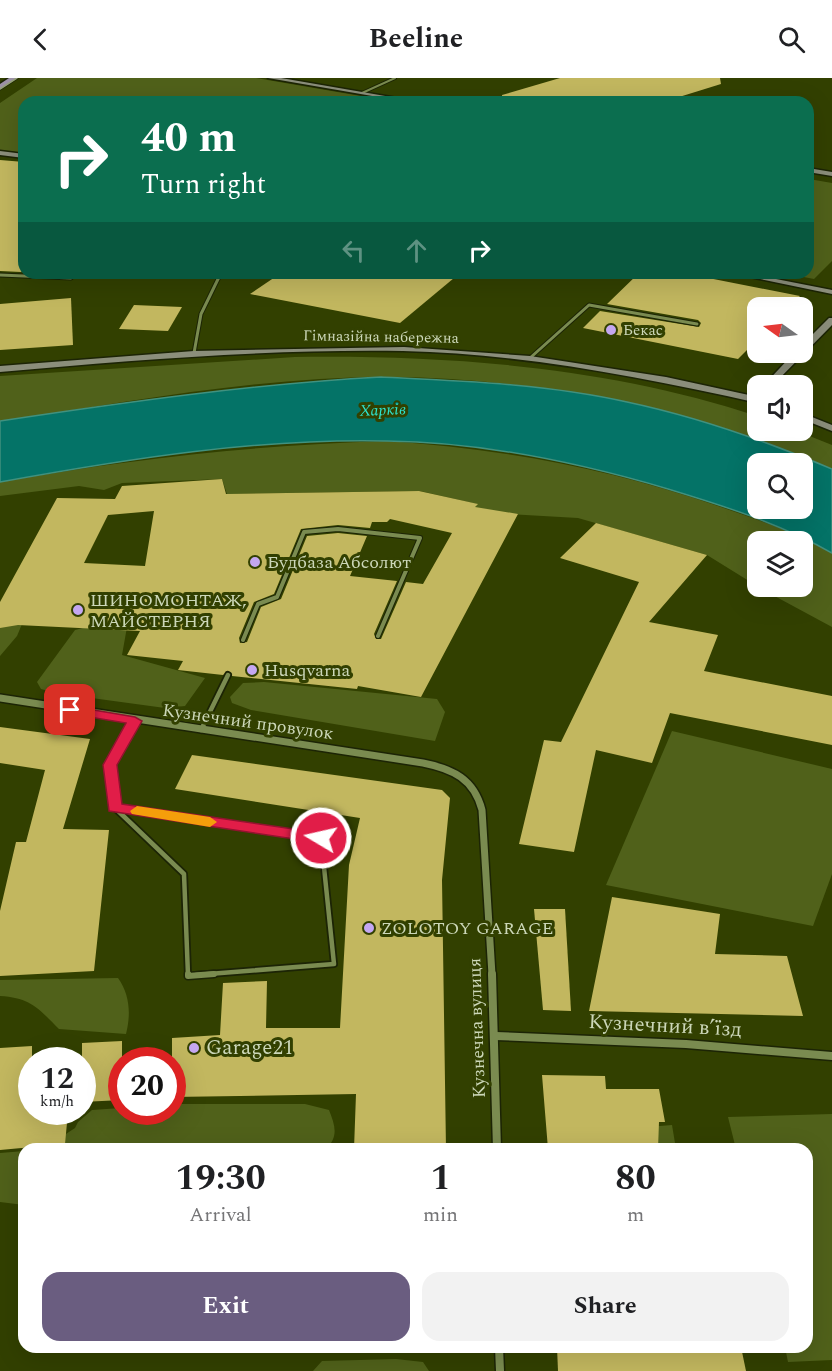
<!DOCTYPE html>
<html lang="en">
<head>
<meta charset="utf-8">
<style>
  body { margin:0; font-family:Spectral,serif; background:#f2f2f2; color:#202124; height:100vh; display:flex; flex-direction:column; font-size:22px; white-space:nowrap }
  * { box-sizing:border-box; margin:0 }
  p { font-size:20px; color:#757577 }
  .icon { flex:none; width:33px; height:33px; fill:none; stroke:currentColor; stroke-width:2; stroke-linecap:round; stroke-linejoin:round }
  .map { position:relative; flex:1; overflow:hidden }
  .panel { position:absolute; left:18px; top:1065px; width:795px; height:210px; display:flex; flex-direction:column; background:#fff; border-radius:18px; box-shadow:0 6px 24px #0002 }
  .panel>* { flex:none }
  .hud { position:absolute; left:18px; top:18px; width:796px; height:183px; border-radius:18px; box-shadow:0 6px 24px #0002; background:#0b6e4f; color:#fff; overflow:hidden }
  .needle { width:39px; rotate:284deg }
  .tools { position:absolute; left:747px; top:219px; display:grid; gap:12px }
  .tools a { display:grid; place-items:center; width:66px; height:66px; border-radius:12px; background:#fff; box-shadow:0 6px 24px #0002; font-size:30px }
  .speed { position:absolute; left:18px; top:969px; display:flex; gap:12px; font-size:30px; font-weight:700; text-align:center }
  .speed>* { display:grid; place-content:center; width:78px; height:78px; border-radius:50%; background:#fff; box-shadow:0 6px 24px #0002; line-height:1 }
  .speed small { font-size:15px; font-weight:400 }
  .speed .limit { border:9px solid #d22; background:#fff; color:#111 }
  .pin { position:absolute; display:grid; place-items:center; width:51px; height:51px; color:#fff; margin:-26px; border-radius:12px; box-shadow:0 3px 9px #0006 }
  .me { position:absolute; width:66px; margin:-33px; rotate:279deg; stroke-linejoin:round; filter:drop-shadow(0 0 4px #0008) }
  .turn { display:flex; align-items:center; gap:21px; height:126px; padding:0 24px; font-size:27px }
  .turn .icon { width:78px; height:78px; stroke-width:2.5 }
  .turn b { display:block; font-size:42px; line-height:51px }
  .lanes { display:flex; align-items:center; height:57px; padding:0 24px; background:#0003; justify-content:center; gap:30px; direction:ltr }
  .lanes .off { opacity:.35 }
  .eta { display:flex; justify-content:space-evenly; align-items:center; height:102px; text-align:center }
  .eta b { font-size:36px; font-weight:700; line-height:42px }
  .primary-button { display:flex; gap:12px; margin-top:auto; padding:12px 24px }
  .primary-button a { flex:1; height:69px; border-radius:18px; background:#6a5d80; color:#fff; font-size:24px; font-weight:700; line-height:69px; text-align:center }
  .primary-button a+a { background:#f2f2f2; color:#202124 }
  header { display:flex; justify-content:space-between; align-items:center; height:78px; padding:0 24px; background:#fff; font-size:27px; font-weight:700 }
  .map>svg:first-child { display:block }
</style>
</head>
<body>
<header><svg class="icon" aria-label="back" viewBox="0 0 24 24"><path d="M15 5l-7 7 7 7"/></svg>Beeline<svg class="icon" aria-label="search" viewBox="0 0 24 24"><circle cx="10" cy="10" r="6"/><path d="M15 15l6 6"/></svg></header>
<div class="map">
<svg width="832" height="1293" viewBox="0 0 832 1293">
  <rect width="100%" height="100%" fill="#324000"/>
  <!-- green -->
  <g fill="#50611a">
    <path d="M37 0H256L390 23 24 24V75L0 72V25Z"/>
    <path d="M809 101 832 105V183L814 201 783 195H808Z"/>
    <path d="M295 279C451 277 609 289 757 338L758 352 797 353 832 367V391C694 333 541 300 391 299 265 298 125 324 0 344V298Z"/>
    <path d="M387 363C503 371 608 390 718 428 758 442 796 454 832 475V549L758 509 802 508V464H758L757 508 707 477 578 440 471 434 477 426 420 413 227 416 222 401 122 405 104 412 79 408 0 418V404C129 381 256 367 387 363Z"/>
    <path d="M32 522 17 558 0 578V539Z"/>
    <path d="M106 544 127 549 122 577 205 600 185 628 165 630 55 615 41 611 37 604 75 552Z"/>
    <path d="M264 604 437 621 445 634 435 663 251 632 232 625 230 619 243 605Z"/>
    <path d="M672 653 832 691V796L813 848 606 807Z"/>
    <path d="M118 900C130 917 131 936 126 956L59 951C38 930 31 920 0 918V902Z"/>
    <path d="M177 1026H305L329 1032C335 1047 339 1059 326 1071H43L75 1050 78 1044 92 1032 121 1030 122 1034H172L173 1027Z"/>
    <path d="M832 1036V1282L788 1284 785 1269H807V1071H736L728 1039Z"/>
    <path d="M672 1047 676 1071H646L648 1049Z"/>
    <path d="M24 1073V1127L0 1124V1075Z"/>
    <path d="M396 1281 423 1284 429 1293H313L322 1283Z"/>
  </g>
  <!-- water -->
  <path fill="#047367" stroke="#40917f" stroke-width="1.5" fill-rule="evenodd" d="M381 299C463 303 547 306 627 324 698 339 766 363 832 391V475C781 446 724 428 668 411 577 384 483 364 387 363 258 360 127 381 0 404V343C127 324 253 306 381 299ZM758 386H802V430H758Z"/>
  <!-- building -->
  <g fill="#c2b75f" fill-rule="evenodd">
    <path d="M560 0H720L721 6 663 24H503L502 17Z"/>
    <path d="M0 82 24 84V191L21 194 0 193Z"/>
    <path d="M281 195H460L400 245 250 216Z"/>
    <path d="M639 195H683L800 218 788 230H758V261L738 281 583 250 600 233 699 249 701 245 698 242 607 226Z"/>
    <path d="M71 220 73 267 0 272V226Z"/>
    <path d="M134 227 182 229 168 253 119 251Z"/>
    <path d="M222 401 226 416 419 413 478 426 475 429 518 436 421 619 358 608 357 611 232 598 228 593 223 597 178 592 183 583 127 577 140 553 18 547 0 550V524L57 420 115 421 122 408ZM154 433 145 488 84 485 108 437ZM390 441 452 455 423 506 406 504 381 561H376L374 556 397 503 350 498 367 458 338 455 307 458 281 521 261 529 247 564 240 565 239 560 254 524 274 516 301 451 338 447 370 450 372 444H387Z"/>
    <path d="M596 445 707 477 649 544 718 557 704 593 832 618V667L670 635 652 685 596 672 574 774 519 766 544 662 561 664 639 504 560 480Z"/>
    <path d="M0 649 90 661 63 751 109 752 94 893 0 898V833L16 764H26L45 692 0 685Z"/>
    <path d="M192 677 442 712 450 720 442 802 446 1071H354L356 1016 172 1019V960L220 957 223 905 267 903 266 950H340L349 787 360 740 175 711Z"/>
    <path d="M612 819 720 836 715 876 787 878 803 938 589 933Z"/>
    <path d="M534 831H565L571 933 543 932Z"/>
    <path d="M122 963V1022L82 1024V965Z"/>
    <path d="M32 968V1034H68L65 1066 0 1072V970Z"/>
    <path d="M542 997 605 998 606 1011H659L665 1044H659L658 1071H548Z"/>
    <path d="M557 1269H741L746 1293H558Z"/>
  </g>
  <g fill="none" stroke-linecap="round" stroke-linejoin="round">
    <defs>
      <path id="lane-far4" d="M362 15 395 0"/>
      <g id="lane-far3">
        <path d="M0 197 71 200 76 195"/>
        <path d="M194 275 201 236 221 195"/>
        <path d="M530 280 589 227 697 246"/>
      </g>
      <path id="lane-far2" d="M243 562 258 526 277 519 304 454 338 451 420 460 378 558"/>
      <g id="lane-far1">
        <path d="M201 652 228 597"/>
        <path d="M115 730 321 760 334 886 196 897"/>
        <path d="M115 730 184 796 188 897"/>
        <path d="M115 730 110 687 135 643"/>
      </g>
      <path id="lane" d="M188 896V898L214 896"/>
      <path id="street-far1" d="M0 620 423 685C453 691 474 701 482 732L492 897"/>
      <g id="street">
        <path d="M492 896 497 1071"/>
        <path d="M496 958 686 966 832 978"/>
        <path d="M499 1269 500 1293"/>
      </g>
      <g id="secondary">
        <path d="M268 0H281L420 24H407Z"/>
        <path d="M0 73 24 76V80L0 77Z"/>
        <path d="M808 90 832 94V98L808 94Z"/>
        <path d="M731 195H746L832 212V216Z"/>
        <path d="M829 240H832V247L772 308H763L795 274H802V267Z"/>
        <path d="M404 269 530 278 666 299 758 319V325C641 299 523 276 403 273 268 271 134 282 0 294V288L194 273Z"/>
        <path d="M802 335 832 347V353L802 341Z"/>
      </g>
      <path id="primary" d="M9 0H17L0 11V6Z"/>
    </defs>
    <!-- lane-far4 casing -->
    <use href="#lane-far4" stroke="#1c2405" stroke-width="4"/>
    <!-- lane-far3 casing -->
    <use href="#lane-far3" stroke="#1c2405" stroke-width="5"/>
    <!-- lane-far2 casing -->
    <use href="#lane-far2" stroke="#1c2405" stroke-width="6"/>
    <!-- lane-far1 casing -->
    <use href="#lane-far1" stroke="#1c2405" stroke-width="8"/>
    <!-- lane casing -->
    <use href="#lane" stroke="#1c2405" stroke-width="9"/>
    <!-- street-far1 casing -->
    <use href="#street-far1" stroke="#1c2405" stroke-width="10"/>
    <!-- street casing -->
    <use href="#street" stroke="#1c2405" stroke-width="11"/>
    <!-- secondary casing -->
    <use href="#secondary" stroke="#1c2405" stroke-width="3"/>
    <!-- primary casing -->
    <use href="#primary" stroke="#1c2405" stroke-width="3"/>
    <!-- lane-far4 -->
    <use href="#lane-far4" stroke="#7a8b50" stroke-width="2"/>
    <!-- lane-far3 -->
    <use href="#lane-far3" stroke="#7a8b50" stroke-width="3"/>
    <!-- lane-far2 -->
    <use href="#lane-far2" stroke="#7a8b50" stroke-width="4"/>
    <!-- lane-far1 -->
    <use href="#lane-far1" stroke="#7a8b50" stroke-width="4.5"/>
    <!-- lane -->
    <use href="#lane" stroke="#7a8b50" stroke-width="6"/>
    <!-- street-far1 -->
    <use href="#street-far1" stroke="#7a8b50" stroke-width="7"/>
    <!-- street -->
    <use href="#street" stroke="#7a8b50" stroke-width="8"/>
    <!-- secondary -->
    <use href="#secondary" fill="#8b8e7b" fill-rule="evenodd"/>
    <!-- primary -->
    <use href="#primary" fill="#9c91a6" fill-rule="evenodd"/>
    <!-- tram -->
    <path stroke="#95a177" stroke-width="1.5" d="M0 11 17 0"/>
  </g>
  <!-- route -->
  <path fill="#e11d48" stroke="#92132f" stroke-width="1.5" d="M70 628 135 639 142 643 117 687 122 726 321 755 329 760 321 765 109 733 103 687 126 645 65 635 63 632Z"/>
  <!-- slow -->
  <path fill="#f59e0b" d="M137 728 210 739 217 744 210 749 132 736 130 733Z"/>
  <!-- markers -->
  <g fill="#c4a7f1" stroke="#324000" stroke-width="2">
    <circle cx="611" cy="252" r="6"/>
    <circle cx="255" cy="484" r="6"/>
    <circle cx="78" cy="532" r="6"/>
    <circle cx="252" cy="592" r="6"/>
    <circle cx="369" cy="850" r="6"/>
    <circle cx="194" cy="970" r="6"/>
  </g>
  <g text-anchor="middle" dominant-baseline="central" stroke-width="6" stroke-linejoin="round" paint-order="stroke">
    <!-- far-poi labels -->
    <g font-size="15" fill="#ccd7b8" stroke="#324000" text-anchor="start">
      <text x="623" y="252">Бекас</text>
    </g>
    <!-- far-street labels -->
    <g font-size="15" fill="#ccd7b8" stroke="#324000">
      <text transform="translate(381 259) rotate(1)">Гімназійна набережна</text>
    </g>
    <!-- far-water labels -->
    <g font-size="16" font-style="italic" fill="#2ee4cf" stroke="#324000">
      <text transform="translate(383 332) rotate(-2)">Харків</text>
    </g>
    <!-- poi labels -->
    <g font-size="18" fill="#ccd7b8" stroke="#324000" text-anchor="start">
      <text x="267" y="484">Будбаза Абсолют</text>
      <text x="90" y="522">ШИНОМОНТАЖ,<tspan x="90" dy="21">МАЙСТЕРНЯ</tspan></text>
      <text x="264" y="592">Husqvarna</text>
      <text x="381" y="850">ZOLOTOY GARAGE</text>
    </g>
    <!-- street labels -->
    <g font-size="18" fill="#ccd7b8" stroke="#324000">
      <text transform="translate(248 644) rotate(8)">Кузнечний провулок</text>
      <text transform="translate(477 950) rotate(-92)">Кузнечна вулиця</text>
    </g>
    <!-- near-street labels -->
    <g font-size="21" fill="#ccd7b8" stroke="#324000">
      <text transform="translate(665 948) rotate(3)">Кузнечний в’їзд</text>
    </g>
    <!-- near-poi labels -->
    <g font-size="21" fill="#ccd7b8" stroke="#324000" text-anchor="start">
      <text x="206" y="970">Garage21</text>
    </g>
  </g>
</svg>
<div class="tools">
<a><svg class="needle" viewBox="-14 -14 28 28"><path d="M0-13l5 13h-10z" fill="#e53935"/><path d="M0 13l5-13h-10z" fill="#757577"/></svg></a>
<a><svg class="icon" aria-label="sound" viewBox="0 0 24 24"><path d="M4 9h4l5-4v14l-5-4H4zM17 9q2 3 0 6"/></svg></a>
<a><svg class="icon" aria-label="search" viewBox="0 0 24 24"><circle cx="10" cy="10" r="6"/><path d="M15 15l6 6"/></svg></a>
<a><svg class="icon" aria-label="layers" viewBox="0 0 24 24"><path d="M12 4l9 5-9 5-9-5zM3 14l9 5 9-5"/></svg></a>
</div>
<div class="speed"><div>12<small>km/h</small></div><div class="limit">20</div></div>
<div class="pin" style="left:70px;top:632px;background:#d93025"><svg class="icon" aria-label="arrive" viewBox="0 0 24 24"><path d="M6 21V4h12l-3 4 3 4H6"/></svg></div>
<svg class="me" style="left:321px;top:760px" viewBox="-20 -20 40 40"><circle r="17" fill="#e11d48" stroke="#fff" stroke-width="3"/><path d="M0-11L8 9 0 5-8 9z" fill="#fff"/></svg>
<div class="hud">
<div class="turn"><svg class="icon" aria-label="right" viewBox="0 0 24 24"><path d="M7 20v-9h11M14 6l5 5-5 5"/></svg><div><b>40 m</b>Turn right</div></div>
<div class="lanes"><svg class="icon off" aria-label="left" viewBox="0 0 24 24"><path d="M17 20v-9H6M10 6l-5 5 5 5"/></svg><svg class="icon off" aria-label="ahead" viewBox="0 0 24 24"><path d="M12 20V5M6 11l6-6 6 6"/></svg><svg class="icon" aria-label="right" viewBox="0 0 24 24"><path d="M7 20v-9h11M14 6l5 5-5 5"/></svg></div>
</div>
<section class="panel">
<div class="eta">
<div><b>19:30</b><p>Arrival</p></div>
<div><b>1</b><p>min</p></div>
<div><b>80</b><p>m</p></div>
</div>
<div class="primary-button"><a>Exit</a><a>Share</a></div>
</section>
</div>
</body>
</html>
